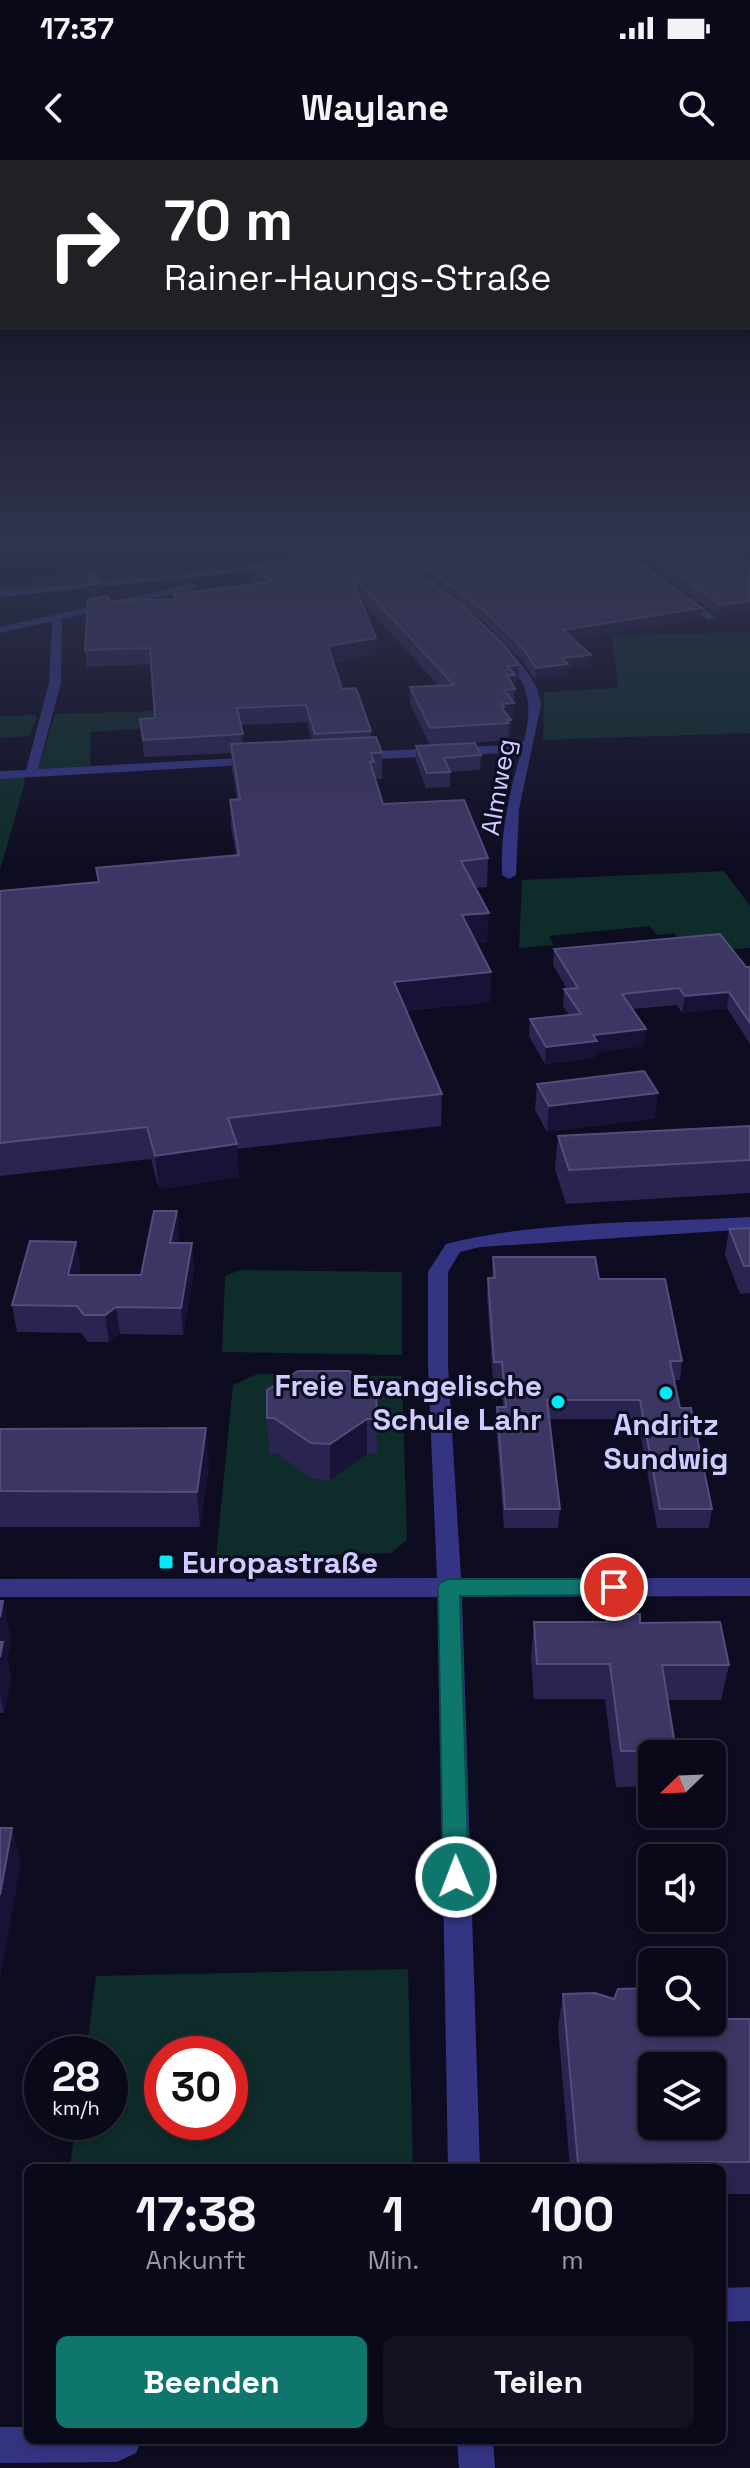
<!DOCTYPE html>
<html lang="de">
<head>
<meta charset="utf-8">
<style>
  body { margin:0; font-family:"Space Grotesk",sans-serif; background:#131222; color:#f1f3f6; height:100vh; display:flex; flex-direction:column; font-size:30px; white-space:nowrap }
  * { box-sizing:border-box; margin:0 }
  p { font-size:26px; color:#999aa2 }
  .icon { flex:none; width:44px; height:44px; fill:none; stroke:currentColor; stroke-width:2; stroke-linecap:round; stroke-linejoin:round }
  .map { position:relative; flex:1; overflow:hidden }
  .panel { position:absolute; left:24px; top:2004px; width:702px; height:280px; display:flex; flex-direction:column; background:#0a0919; border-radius:12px; box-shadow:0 4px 12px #0003,0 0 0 2px #2a2a38 }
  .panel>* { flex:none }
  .guide { position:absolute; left:0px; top:0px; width:750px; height:168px; box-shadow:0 4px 12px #0003,0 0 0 2px #2a2a38; background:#202124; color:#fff; overflow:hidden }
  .needle { width:52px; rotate:247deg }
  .fabs { position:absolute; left:638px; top:1580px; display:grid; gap:16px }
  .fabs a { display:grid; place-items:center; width:88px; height:88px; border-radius:12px; background:#0a0919; box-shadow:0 4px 12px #0003,0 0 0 2px #2a2a38; font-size:40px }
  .speed { position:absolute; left:24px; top:1876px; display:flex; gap:16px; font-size:40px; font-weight:700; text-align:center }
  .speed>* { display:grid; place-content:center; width:104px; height:104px; border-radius:50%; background:#0a0919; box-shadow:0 4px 12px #0003,0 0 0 2px #2a2a38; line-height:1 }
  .speed small { font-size:20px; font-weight:400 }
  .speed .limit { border:12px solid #d22; background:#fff; color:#111 }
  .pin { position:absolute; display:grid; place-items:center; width:68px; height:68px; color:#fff; margin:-34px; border:4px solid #fff; border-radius:50%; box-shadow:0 2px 8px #0007 }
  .me { position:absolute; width:88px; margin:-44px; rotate:359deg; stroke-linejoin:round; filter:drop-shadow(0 0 6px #0008) }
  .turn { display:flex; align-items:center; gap:28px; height:168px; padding:0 32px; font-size:36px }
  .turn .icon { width:104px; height:104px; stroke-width:2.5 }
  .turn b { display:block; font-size:56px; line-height:68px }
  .eta { display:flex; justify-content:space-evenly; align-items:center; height:136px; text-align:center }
  .eta b { font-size:48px; font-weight:700; line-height:56px }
  .action { display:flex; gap:16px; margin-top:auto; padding:16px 32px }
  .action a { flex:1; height:92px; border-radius:12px; background:#0f766e; color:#fff; font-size:32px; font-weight:700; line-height:92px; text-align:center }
  .action a+a { background:#131222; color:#f1f3f6 }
  .status { display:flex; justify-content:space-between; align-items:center; height:56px; padding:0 40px; background:#0a0919; direction:ltr }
  .status svg { height:22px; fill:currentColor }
  header { display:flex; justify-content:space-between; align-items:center; height:104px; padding:0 32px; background:#0a0919; font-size:36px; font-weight:700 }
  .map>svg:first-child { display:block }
</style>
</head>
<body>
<div class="status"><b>17:37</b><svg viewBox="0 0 49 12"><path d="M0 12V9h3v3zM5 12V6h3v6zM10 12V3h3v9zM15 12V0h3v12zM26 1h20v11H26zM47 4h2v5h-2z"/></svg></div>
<header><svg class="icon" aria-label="back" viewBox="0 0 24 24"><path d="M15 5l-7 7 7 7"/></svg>Waylane<svg class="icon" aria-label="search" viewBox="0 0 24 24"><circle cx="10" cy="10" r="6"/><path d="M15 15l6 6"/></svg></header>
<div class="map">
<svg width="750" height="2308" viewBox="0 0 750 2308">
  <rect width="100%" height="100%" fill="#0e0c21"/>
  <!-- green -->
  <g fill="#0e2c29" fill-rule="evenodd">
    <path d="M254 385H288L279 394 266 398 0 422 250 395Z"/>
    <path d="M306 385H357L360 394 0 431V428L274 400 305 389Z"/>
    <path d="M750 472V573L543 580 544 532 618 528 612 476Z"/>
    <path d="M220 549 221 564 91 572 90 606 38 609 55 554Z"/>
    <path d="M37 555 30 576 0 578V556Z"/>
    <path d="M24 617 25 622 0 710V619Z"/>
    <path d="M724 711 750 746V788L688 793 674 773 657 775 650 766 549 776 554 785 519 788 522 720Z"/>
    <path d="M240 1110 402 1112V1195L222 1192 225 1116Z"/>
    <path d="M257 1214 402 1216 407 1380 391 1393 216 1398 233 1225Z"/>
    <path d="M408 1809 413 2008H70L76 1962H110V1894H86L96 1816ZM162 1894H230V1962H162Z"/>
  </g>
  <!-- water -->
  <path fill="#082144" d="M288 385H306L297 394 274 400 0 428V422L266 398 279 394Z"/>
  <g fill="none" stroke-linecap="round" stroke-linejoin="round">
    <!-- minor -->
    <g fill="#343483" fill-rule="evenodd">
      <path d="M443 385H476L365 400 360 397Z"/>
      <path d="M280 404 277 409 0 437V431Z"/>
      <path d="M194 423 197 428 59 460 62 463 61 523 38 609 258 597 262 598V604L0 619V611L26 610 49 523 52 464 49 462 0 473V467Z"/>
      <path d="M678 434H684L717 458 708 460 678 438Z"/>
      <path d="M497 488H505C522 504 538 521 541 545L519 649 516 715 509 719 502 715C500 671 510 631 522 588L506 593 357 600 351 596 357 592 506 585 524 581C534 539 528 522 497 492Z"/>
      <path d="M750 1057V1069L480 1087 460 1092 448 1112V1205L461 1418H750V1436L462 1437 480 2008H448L438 1437H0V1419L437 1418 428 1205V1112L446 1084C540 1060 653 1063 750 1057Z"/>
      <path d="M750 2127V2161L722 2162V2128Z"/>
      <path d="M0 2267H28V2280H141L136 2293 117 2302 0 2303Z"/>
      <path d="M457 2280H493L495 2308H459Z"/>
    </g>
  </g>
  <!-- wall -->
  <g fill="#2a2451" fill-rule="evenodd">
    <path d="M326 385H408L382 388 519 505 518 521 515 522 513 560H511L510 577H508V580L458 584 481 595 480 610 450 612V627L426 628 416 601V586L430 585 410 544V527L439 526 360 439 376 494 333 502 342 529 371 571V577L382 593V619H375L383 644 488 698 487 727 475 728 487 782 476 783 491 812 490 842 406 851 442 934 441 966 237 989 239 1017 159 1029 151 999 0 1016V731L98 722 96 708 236 695 231 667 230 640H237L232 610 231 593 144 597 140 559 155 558 151 504 87 507 85 490 90 440 100 423 102 437 110 441 173 439V434L257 424 254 421 253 406 336 392ZM307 562 312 580 243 583 241 565Z"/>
    <path d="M622 385H720L750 403 719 456Z"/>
    <path d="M398 388 701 459 574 479 591 495 590 506 568 509V516L535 519 523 502 481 459 398 398Z"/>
    <path d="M554 789 750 807V884L727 848 682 853 677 845 632 849 644 886 596 892 595 898 545 904 529 876 530 859 569 855 563 846 564 829H567L553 805Z"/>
    <path d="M537 924 655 958 547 972 535 950Z"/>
    <path d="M750 966V1033L566 1044 555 1009 558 976Z"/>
    <path d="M177 1051 179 1078 178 1083H192L194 1110 183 1175 120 1174 109 1182H88L81 1173 17 1172 12 1145 76 1082 80 1108 78 1115H141Z"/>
    <path d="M750 1068V1133L740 1134 725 1095 729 1069Z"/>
    <path d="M493 1097 599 1119 682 1201 680 1220H674L680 1248 712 1349 709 1368H657L638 1259H549L560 1349 558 1368H504L496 1266 497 1247H503L501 1220 493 1221 487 1136 488 1118H492Z"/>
    <path d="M376 1230 377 1294H367L330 1320 312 1319 276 1293 269 1294 267 1258Z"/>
    <path d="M0 1269 209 1304 200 1367H0Z"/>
    <path d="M0 1441 11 1477 7 1498 11 1517 4 1553H0Z"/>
    <path d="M606 1454 640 1463 729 1505 721 1540H668L676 1591V1594H652V1626L616 1627 605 1539H534L531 1498 534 1462H605Z"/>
    <path d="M563 1834 652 1862 750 1859V2034H722V2008H570L558 1867Z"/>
  </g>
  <!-- shaded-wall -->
  <g fill="#181336">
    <path d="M336 385H408L337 393Z"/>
    <path d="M100 423 102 441 90 444 88 425Z"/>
    <path d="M750 441V452L719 456 721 445Z"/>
    <path d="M702 448 701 459 562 481 563 470Z"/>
    <path d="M376 478V494L328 502V486Z"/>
    <path d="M591 495 590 506 568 509V516L535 519 536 508 562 498Z"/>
    <path d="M519 505 518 521 515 522 514 529 507 515 508 506Z"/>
    <path d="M514 543 513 560H511L510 577H508L509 563H500L502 544Z"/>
    <path d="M489 753 487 782 461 785 462 755Z"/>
    <path d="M491 812 490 842 394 852V822Z"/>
    <path d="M729 832 727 848 682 853 685 836Z"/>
    <path d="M646 869 644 886 596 892 595 898 545 904 546 887 593 875Z"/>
    <path d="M658 933 655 958 547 972 549 946Z"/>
    <path d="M237 984 239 1017 159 1029 155 996Z"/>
    <path d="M177 1051 179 1078 173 1109 170 1083Z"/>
    <path d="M76 1082 80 1108 72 1141 68 1115Z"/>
    <path d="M192 1083 194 1110 183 1175 181 1148Z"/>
    <path d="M116 1147 120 1174 109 1182 105 1155Z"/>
    <path d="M367 1259V1294L330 1320V1284Z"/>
    <path d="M206 1268 209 1304 200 1367 197 1332Z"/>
    <path d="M3 1441 11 1477 7 1498 11 1517 4 1553 0 1536V1457Z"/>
    <path d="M12 1668 21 1703 0 1821V1735Z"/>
  </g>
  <!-- building -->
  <g fill="#3c3664" stroke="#534d7c" stroke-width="2" fill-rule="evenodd">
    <path d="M378 385 463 446 504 485 519 505 508 506 515 515H507L515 529 504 530 514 543 502 544 504 547H501L511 560H507L509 563 430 568 410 527 454 525 349 412 376 478 328 486 342 529 356 528 371 571 315 574 306 545 237 548 243 574 143 580 140 559 155 558 150 488 85 490 88 440 107 436 110 441 177 439 173 434 272 422 253 406Z"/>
    <path d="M417 385H615L702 448 563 470 591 495 562 498 568 504 536 508 524 490 481 448 398 388Z"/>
    <path d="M637 385H720L750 403V441L721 445Z"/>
    <path d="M89 412H94L100 423 88 425Z"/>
    <path d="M376 577 382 593H371L374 602H370L383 644 464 640 488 698 461 701 489 753 462 755 491 812 394 822 442 934 228 958 237 984 155 996 147 967 0 983V731L99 722 96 708 239 695 230 640 240 639 231 584Z"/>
    <path d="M475 583 481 595 444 598 450 612 427 613 416 586Z"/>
    <path d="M720 774 746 807H750V863L729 832 685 836 679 828 622 834 646 869 593 875 597 881 546 887 530 859 581 854 564 829 578 828 554 789Z"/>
    <path d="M644 911 658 933 549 946 537 924Z"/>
    <path d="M750 966V1000L569 1010 558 976Z"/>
    <path d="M154 1051H177L170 1083H192L181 1148 116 1147 105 1155H84L77 1146 12 1145 30 1081 76 1082 68 1115H141Z"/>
    <path d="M750 1068V1106H744L729 1069Z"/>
    <path d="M493 1097H595L599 1119H665L682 1201H670L680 1248H691L712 1349H660L640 1240H547L560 1349H505L497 1247H506L502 1202H494L488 1118H495Z"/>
    <path d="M298 1211H349L376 1230 377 1259H367L330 1284 311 1283 274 1258H267V1230Z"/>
    <path d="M206 1268 197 1332 0 1331V1269Z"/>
    <path d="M0 1441H3L0 1457Z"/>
    <path d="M606 1454H640V1463L720 1462 729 1505H662L676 1591H621L610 1504H537L534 1462H607Z"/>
    <path d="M0 1482H3L0 1497Z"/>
    <path d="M0 1668H12L0 1735Z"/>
    <path d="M652 1828V1862H712V1859H750V2002L578 2003 563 1834 595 1833 614 1839 618 1829ZM652 1906H712V1966H652Z"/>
  </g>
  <!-- sky -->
  <linearGradient id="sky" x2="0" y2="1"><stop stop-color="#080712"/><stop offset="0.54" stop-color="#30344e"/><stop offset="1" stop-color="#30344e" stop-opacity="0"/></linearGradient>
  <rect width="750" height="709" fill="url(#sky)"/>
  <!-- route -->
  <path fill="#0f766e" stroke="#0a4d48" stroke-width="2" d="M449 1419H614L621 1421 625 1427 621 1433 614 1435 460 1436 469 1717 465 1725 456 1728 447 1725 443 1717 438 1427 441 1422Z"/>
  <!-- markers -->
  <g fill="#00eaf7" stroke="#0e0c21" stroke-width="3">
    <circle cx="666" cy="1233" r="8"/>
    <circle cx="558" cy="1242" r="8"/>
    <rect x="158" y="1394" width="16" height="16" rx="4"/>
  </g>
  <g text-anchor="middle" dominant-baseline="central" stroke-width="6" stroke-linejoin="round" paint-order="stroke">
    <!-- far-street labels -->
    <g font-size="26" fill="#cfccff" stroke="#0e0c21">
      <text transform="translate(498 627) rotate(-80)">Almweg</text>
    </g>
    <!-- poi labels -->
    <g font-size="30" font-weight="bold" fill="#cfccff" stroke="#0e0c21" text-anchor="end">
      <text x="542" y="1225">Freie Evangelische<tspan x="542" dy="34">Schule Lahr</tspan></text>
      <text x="666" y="1264" text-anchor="middle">Andritz<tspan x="666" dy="34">Sundwig</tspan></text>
      <text x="182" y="1402" text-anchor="start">Europastraße</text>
    </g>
  </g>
</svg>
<div class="fabs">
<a><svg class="needle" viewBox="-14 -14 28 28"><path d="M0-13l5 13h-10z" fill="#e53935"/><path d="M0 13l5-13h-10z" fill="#999aa2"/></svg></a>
<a><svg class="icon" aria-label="sound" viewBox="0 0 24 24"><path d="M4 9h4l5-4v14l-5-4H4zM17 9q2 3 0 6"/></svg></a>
<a><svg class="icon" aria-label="search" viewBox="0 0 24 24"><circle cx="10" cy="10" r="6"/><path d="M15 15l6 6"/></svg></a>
<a><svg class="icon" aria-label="layers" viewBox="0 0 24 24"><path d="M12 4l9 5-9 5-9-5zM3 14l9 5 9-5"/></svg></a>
</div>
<div class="speed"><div>28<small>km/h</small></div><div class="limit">30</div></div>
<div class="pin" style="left:614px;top:1427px;background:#d93025"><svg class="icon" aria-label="arrive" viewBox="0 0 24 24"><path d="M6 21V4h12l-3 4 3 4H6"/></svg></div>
<svg class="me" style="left:456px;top:1717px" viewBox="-20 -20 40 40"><circle r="17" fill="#0f766e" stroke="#fff" stroke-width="3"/><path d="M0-11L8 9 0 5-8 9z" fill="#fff"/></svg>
<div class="guide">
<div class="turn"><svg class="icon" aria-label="right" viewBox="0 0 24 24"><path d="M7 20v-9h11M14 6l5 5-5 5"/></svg><div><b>70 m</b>Rainer-Haungs-Straße</div></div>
</div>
<section class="panel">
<div class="eta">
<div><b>17:38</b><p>Ankunft</p></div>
<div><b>1</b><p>Min.</p></div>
<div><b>100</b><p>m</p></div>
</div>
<div class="action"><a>Beenden</a><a>Teilen</a></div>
</section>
</div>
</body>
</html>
